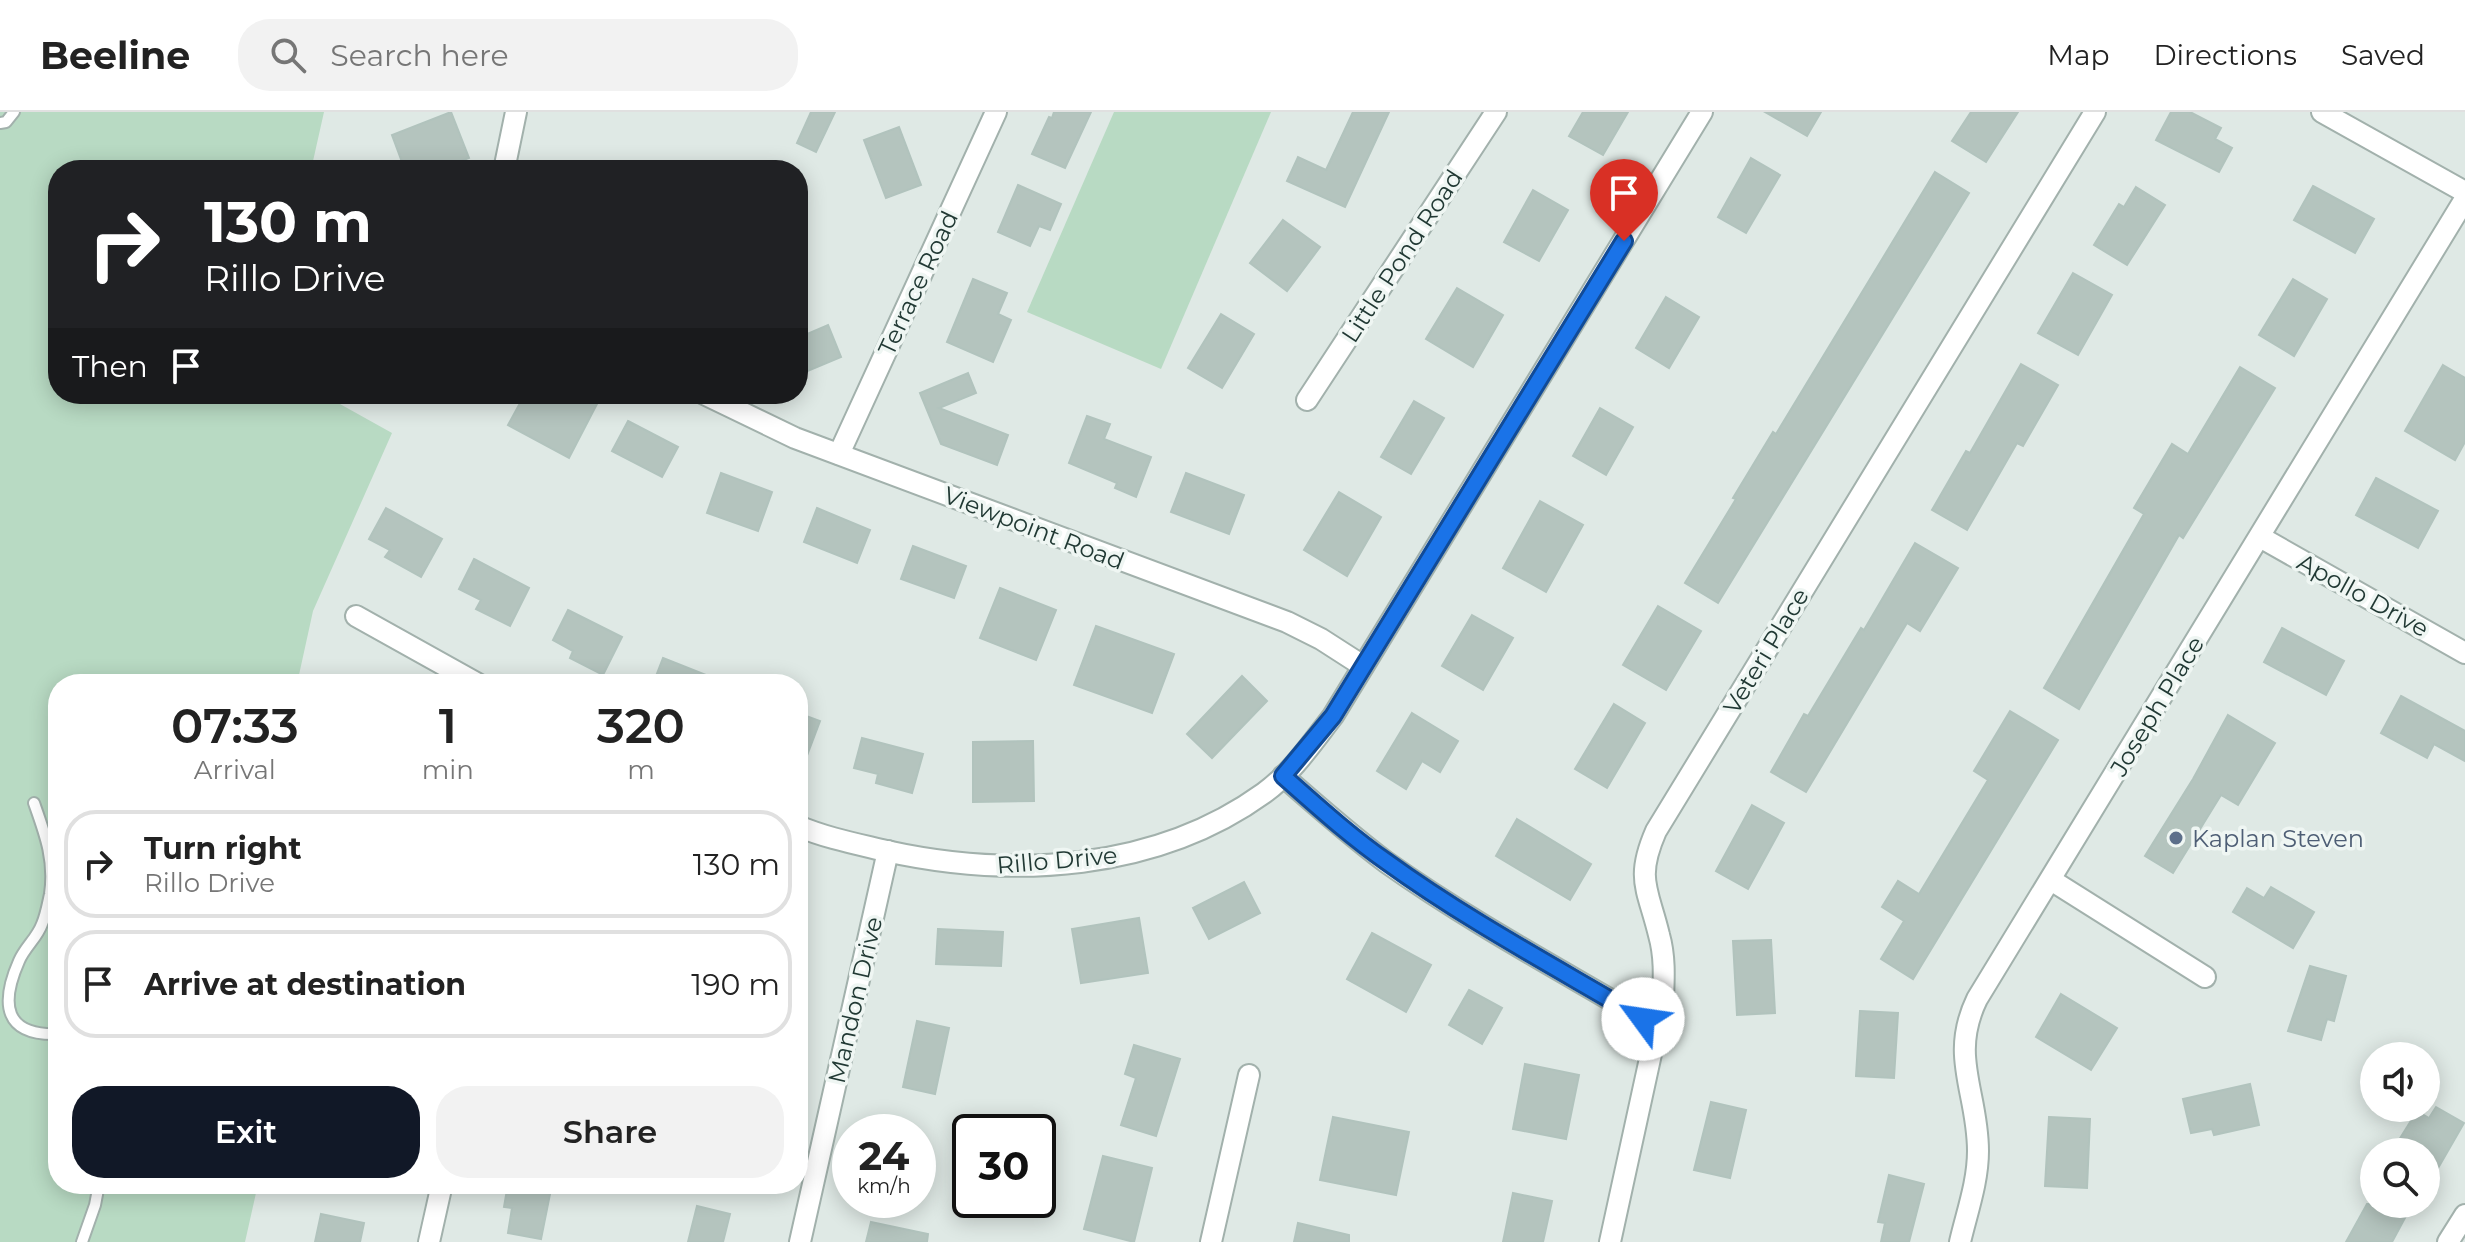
<!DOCTYPE html>
<html lang="en">
<head>
<meta charset="utf-8">
<style>
  body { margin:0; font-family:Montserrat,sans-serif; background:#f2f2f2; color:#222; height:100vh; display:flex; flex-direction:column; font-size:30px; white-space:nowrap }
  * { box-sizing:border-box; margin:0 }
  p { font-size:26px; color:#767676 }
  .icon { flex:none; width:44px; height:44px; fill:none; stroke:currentColor; stroke-width:2; stroke-linecap:round; stroke-linejoin:round }
  .map { position:relative; flex:1; overflow:hidden }
  .side { position:absolute; left:48px; top:562px; width:760px; height:520px; display:flex; flex-direction:column; background:#fff; border-radius:32px; box-shadow:0 4px 20px #0003 }
  .side>* { flex:none }
  .guide { position:absolute; left:48px; top:48px; width:760px; height:244px; border-radius:32px; box-shadow:0 4px 20px #0003; background:#202124; color:#fff; overflow:hidden }
  .controls { position:absolute; left:2360px; top:930px; display:grid; gap:16px }
  .controls a { display:grid; place-items:center; width:80px; height:80px; border-radius:50%; background:#fff; box-shadow:0 4px 20px #0003; font-size:40px }
  .speed { position:absolute; left:832px; top:1002px; display:flex; gap:16px; font-size:40px; font-weight:700; text-align:center }
  .speed>* { display:grid; place-content:center; width:104px; height:104px; border-radius:50%; background:#fff; box-shadow:0 4px 20px #0003; line-height:1 }
  .speed small { font-size:20px; font-weight:400 }
  .speed .limit { border:4px solid #111; border-radius:12px; background:#fff; color:#111 }
  .pin { position:absolute; display:grid; place-items:center; width:68px; height:68px; color:#fff; margin:-82px -34px; border-radius:50% 50% 50% 0; rotate:-45deg; box-shadow:0 0 8px #0007 }
  .pin .icon { rotate:45deg }
  .me { position:absolute; width:88px; margin:-44px; rotate:301deg; stroke-linejoin:round; filter:drop-shadow(0 0 6px #0008) }
  .turn { display:flex; align-items:center; gap:28px; height:168px; padding:0 24px; font-size:36px }
  .turn .icon { width:104px; height:104px; stroke-width:2.5 }
  .turn b { display:block; font-size:56px; line-height:68px }
  .then { display:flex; align-items:center; height:76px; padding:0 24px; background:#0003; gap:16px; font-size:30px }
  .eta { display:flex; justify-content:space-evenly; align-items:center; height:136px; text-align:center }
  .eta b { font-size:48px; font-weight:600; line-height:56px }
  .button { display:flex; gap:16px; margin-top:auto; padding:16px 24px }
  .button a { flex:1; height:92px; border-radius:32px; background:#111827; color:#fff; font-size:32px; font-weight:600; line-height:92px; text-align:center }
  .button a+a { background:#f2f2f2; color:#222 }
  ul { padding:0; list-style:none }
  li { display:flex; align-items:center; gap:24px; height:108px; margin:0 16px 12px; padding:0 8px; border:4px solid #e0e0e0; border-radius:32px }
  li div { flex:1 }
  li b { display:block; font-size:30px }
  li em { font-style:normal }
  header { display:flex; align-items:center; gap:48px; box-sizing:border-box; height:112px; padding:0 40px; background:#fff; border-bottom:2px solid #e0e0e0 }
  header strong { font-size:38px }
  nav { display:flex; gap:44px; margin-inline-start:auto; font-size:28px }
  .search { width:560px; height:72px; background:#f2f2f2; display:flex; align-items:center; gap:20px; box-sizing:border-box; padding:0 28px; border-radius:32px; color:#767676; font-size:30px }
  .map>svg:first-child { display:block }
</style>
</head>
<body>
<header>
<strong>Beeline</strong>
<div class="search"><svg class="icon" aria-label="search" viewBox="0 0 24 24"><circle cx="10" cy="10" r="6"/><path d="M15 15l6 6"/></svg>Search here</div>
<nav><a>Map</a><a>Directions</a><a>Saved</a></nav>
</header>
<div class="map">
<svg width="2465" height="1130" viewBox="0 0 2465 1130">
  <rect width="100%" height="100%" fill="#dfe9e5"/>
  <!-- green -->
  <g fill="#b8dac3">
    <path d="M0 0H324L311 58H58V282H322L392 321 313 499 297 572H58V1072H258L245 1130H0Z"/>
    <path d="M1114 0H1271L1161 257 1027 200Z"/>
  </g>
  <!-- building -->
  <g fill="#b4c4be" stroke="#b1c3bd" stroke-width="2">
    <path d="M451 0 469 46 438 58H405L392 23Z"/>
    <path d="M811 0H835L816 40 797 31Z"/>
    <path d="M1054 0H1091L1065 56 1032 42 1049 5 1052 6Z"/>
    <path d="M1353 0H1389L1345 95 1287 69 1298 45 1326 58Z"/>
    <path d="M1583 0H1628L1603 43 1569 24Z"/>
    <path d="M1765 0H1821L1807 24Z"/>
    <path d="M1971 0H2018L1986 50 1952 29Z"/>
    <path d="M2171 0H2190L2221 16 2215 27 2232 36 2219 60 2156 28Z"/>
    <path d="M899 15 921 73 886 86 864 28Z"/>
    <path d="M1751 46 1780 63 1746 121 1718 105Z"/>
    <path d="M1935 60 1969 81 1718 491 1685 471 1736 387 1733 386 1773 320 1776 322Z"/>
    <path d="M1018 73 1061 92 1050 118 1039 114 1030 134 998 120Z"/>
    <path d="M2313 74 2374 107 2355 141 2294 108Z"/>
    <path d="M2136 75 2165 93 2127 153 2094 133 2119 92 2124 95Z"/>
    <path d="M1533 78 1568 98 1539 149 1504 130Z"/>
    <path d="M1283 108 1320 135 1287 179 1250 151Z"/>
    <path d="M2073 161 2112 183 2078 243 2038 221Z"/>
    <path d="M973 167 1007 181 998 202 1011 208 993 250 947 230Z"/>
    <path d="M2293 167 2327 187 2294 244 2259 223Z"/>
    <path d="M1457 176 1503 203 1473 255 1426 227Z"/>
    <path d="M1666 185 1699 205 1669 256 1636 236Z"/>
    <path d="M1221 202 1254 222 1222 276 1188 256Z"/>
    <path d="M828 213 841 245 798 263V226Z"/>
    <path d="M2021 252 2058 273 2023 334 2017 331 1967 418 1932 398 1966 339 1970 341Z"/>
    <path d="M2443 253 2465 266V330L2455 348 2405 319Z"/>
    <path d="M2240 255 2275 276 2183 426 2179 423 2079 597 2044 576 2144 402 2134 396 2172 332 2188 342Z"/>
    <path d="M968 261 976 281 939 296 1008 323 997 353 941 332 920 281Z"/>
    <path d="M525 282H578L597 292 569 346 508 313Z"/>
    <path d="M1414 289 1444 306 1411 362 1381 345Z"/>
    <path d="M1600 296 1633 315 1606 363 1573 344Z"/>
    <path d="M1087 304 1110 312 1104 327 1151 345 1136 385 1115 376 1117 371 1069 351Z"/>
    <path d="M628 309 678 335 662 365 612 339Z"/>
    <path d="M721 361 772 380 758 419 707 401Z"/>
    <path d="M1186 361 1244 383 1229 422 1171 400Z"/>
    <path d="M2376 366 2438 399 2418 436 2356 403Z"/>
    <path d="M1339 380 1381 405 1347 464 1304 438Z"/>
    <path d="M1540 389 1583 413 1546 480 1503 456Z"/>
    <path d="M386 396 442 427 421 465 385 445 390 438 369 427Z"/>
    <path d="M817 396 870 418 857 451 804 430Z"/>
    <path d="M1915 431 1958 456 1920 519 1907 511 1806 680 1771 660 1804 602 1808 604 1861 516 1864 518Z"/>
    <path d="M913 434 966 454 954 486 901 467Z"/>
    <path d="M474 447 529 476 510 514 476 497 481 488 459 477Z"/>
    <path d="M1000 476 1056 498 1036 548 980 526Z"/>
    <path d="M1658 494 1701 519 1666 578 1623 553Z"/>
    <path d="M568 498 622 525 603 563 570 546 573 539 553 528Z"/>
    <path d="M1472 503 1513 526 1483 578 1442 554Z"/>
    <path d="M1096 514 1174 542 1152 601 1074 573Z"/>
    <path d="M2282 516 2344 549 2326 583 2264 550Z"/>
    <path d="M663 546 726 571V572H653Z"/>
    <path d="M1242 564 1267 589 1212 646 1187 622Z"/>
    <path d="M2401 584 2465 619V649L2434 632 2427 646 2381 621Z"/>
    <path d="M1614 592 1645 611 1607 676 1575 657Z"/>
    <path d="M2010 599 2058 628 1913 867 1881 847 1904 809 1882 795 1898 769 1919 782 1988 668 1974 659Z"/>
    <path d="M798 601 820 609 800 662H798Z"/>
    <path d="M1412 601 1458 629 1440 660 1422 649 1406 677 1377 659Z"/>
    <path d="M2228 603 2275 631 2238 693 2221 683 2173 761 2145 744 2193 667Z"/>
    <path d="M862 626 923 642 912 681 876 671 878 662 854 656Z"/>
    <path d="M1033 629 1034 689 973 690V630Z"/>
    <path d="M1752 693 1784 711 1748 777 1716 759Z"/>
    <path d="M1517 707 1591 752 1570 788 1496 744Z"/>
    <path d="M1244 770 1260 801 1209 827 1193 796Z"/>
    <path d="M2271 775 2314 800 2293 836 2233 800 2247 776 2264 786Z"/>
    <path d="M1139 806 1148 861 1081 871 1072 817Z"/>
    <path d="M938 817 1003 820 1001 854 936 852Z"/>
    <path d="M1372 821 1431 853 1406 900 1347 867Z"/>
    <path d="M1771 828 1775 901 1737 903 1733 829Z"/>
    <path d="M2310 854 2346 864 2334 909 2327 907 2321 928 2288 919Z"/>
    <path d="M1469 878 1502 896 1482 932 1449 913Z"/>
    <path d="M2061 882 2117 916 2091 958 2036 925Z"/>
    <path d="M1860 899 1898 901 1894 966 1856 964Z"/>
    <path d="M917 909 949 916 935 982 903 975Z"/>
    <path d="M1134 933 1180 947 1156 1024 1121 1013 1136 966 1125 962Z"/>
    <path d="M1525 952 1579 963 1566 1027 1513 1017Z"/>
    <path d="M2250 972 2259 1013 2214 1023 2212 1017 2191 1021 2183 987Z"/>
    <path d="M1711 990 1746 998 1730 1066 1694 1058Z"/>
    <path d="M2436 995 2464 1011 2426 1077V1040H2419L2399 1028 2417 999 2429 1006Z"/>
    <path d="M1333 1005 1409 1020 1396 1083 1320 1068Z"/>
    <path d="M2049 1005 2090 1007 2087 1076 2045 1074Z"/>
    <path d="M1103 1044 1152 1056 1134 1130 1084 1117Z"/>
    <path d="M1889 1063 1924 1072 1909 1130H1881L1885 1111 1878 1110Z"/>
    <path d="M508 1072H552L541 1127 508 1121 512 1096 504 1095Z"/>
    <path d="M1513 1081 1552 1089 1543 1130H1503Z"/>
    <path d="M2367 1092H2390L2407 1102 2392 1130H2346Z"/>
    <path d="M697 1094 730 1102 723 1130H688Z"/>
    <path d="M321 1102 364 1111 360 1130H315Z"/>
    <path d="M871 1110 928 1122 927 1130H866Z"/>
    <path d="M1298 1111 1349 1123V1130H1294Z"/>
  </g>
  <g fill="none" stroke-linecap="round" stroke-linejoin="round">
    <defs>
      <g id="lane">
        <path d="M0 11 6 10 14 0"/>
        <path d="M34 691C45 722 55 748 50 782 48 791 46 803 42 812 37 826 25 835 19 849 0 892 4 924 58 922"/>
        <path d="M82 1130 95 1093 99 1072"/>
      </g>
      <g id="street">
        <path d="M2322 0 2465 80"/>
        <path d="M504 58 516 0"/>
        <path d="M704 282 795 326 1287 510 1321 527 1363 554"/>
        <path d="M1307 288 1496 0"/>
        <path d="M839 342 996 0"/>
        <path d="M2260 425 2465 541"/>
        <path d="M356 504 478 572"/>
        <path d="M1283 664C1317 694 1350 723 1386 750 1472 811 1566 861 1657 915"/>
        <path d="M798 714C826 726 857 732 886 739 1013 767 1156 759 1264 681 1292 661 1312 631 1333 604L1702 0"/>
        <path d="M2051 768 2205 865"/>
        <path d="M429 1130 442 1072"/>
        <path d="M800 1130 888 739"/>
        <path d="M1211 1130 1249 963"/>
        <path d="M1610 1130 1663 887C1664 865 1665 844 1659 823 1648 777 1635 767 1656 719L2095 0"/>
        <path d="M1960 1130C1967 1100 1978 1070 1978 1039 1978 980 1949 945 1977 887L2465 87"/>
        <path d="M2448 1130 2465 1103"/>
      </g>
    </defs>
    <!-- lane casing -->
    <use href="#lane" stroke="#a2b1ac" stroke-width="14"/>
    <!-- street casing -->
    <use href="#street" stroke="#a2b1ac" stroke-width="24"/>
    <!-- lane -->
    <use href="#lane" stroke="#fff" stroke-width="10"/>
    <!-- street -->
    <use href="#street" stroke="#fff" stroke-width="20"/>
  </g>
  <g fill="none" stroke-linecap="round" stroke-linejoin="round">
    <defs>
      <path id="route" d="M1624 129 1333 604 1283 664C1317 694 1350 724 1387 750 1467 808 1557 856 1643 907"/>
    </defs>
    <!-- route casing -->
    <use href="#route" stroke="#114b97" stroke-width="20"/>
    <!-- route -->
    <use href="#route" stroke="#1a73e8" stroke-width="14"/>
  </g>
  <!-- markers -->
  <circle fill="#5c6f8a" stroke="#eff6f3" stroke-width="3" cx="2176" cy="726" r="8"/>
  <g text-anchor="middle" dominant-baseline="central" stroke-width="7" stroke-linejoin="round" paint-order="stroke">
    <!-- street labels -->
    <g font-size="24" fill="#213934" stroke="#eff6f3">
      <text transform="translate(1402 144) rotate(-57)">Little Pond Road</text>
      <text transform="translate(918 171) rotate(-65)">Terrace Road</text>
      <text transform="translate(1034 416) rotate(21)">Viewpoint Road</text>
      <text transform="translate(2363 483) rotate(29)">Apollo Drive</text>
      <text transform="translate(1766 539) rotate(-59)">Veteri Place</text>
      <text transform="translate(2157 594) rotate(-59)">Joseph Place</text>
      <text transform="translate(1057 748) rotate(-5)">Rillo Drive</text>
      <text transform="translate(855 888) rotate(-77)">Mandon Drive</text>
    </g>
    <!-- service labels -->
    <g font-size="24" fill="#4e5e75" stroke="#eff6f3" text-anchor="start">
      <text x="2192" y="726">Kaplan Steven</text>
    </g>
  </g>
</svg>
<div class="controls">
<a><svg class="icon" aria-label="sound" viewBox="0 0 24 24"><path d="M4 9h4l5-4v14l-5-4H4zM17 9q2 3 0 6"/></svg></a>
<a><svg class="icon" aria-label="search" viewBox="0 0 24 24"><circle cx="10" cy="10" r="6"/><path d="M15 15l6 6"/></svg></a>
</div>
<div class="speed"><div>24<small>km/h</small></div><div class="limit">30</div></div>
<div class="pin" style="left:1624px;top:129px;background:#d93025"><svg class="icon" aria-label="arrive" viewBox="0 0 24 24"><path d="M6 21V4h12l-3 4 3 4H6"/></svg></div>
<svg class="me" style="left:1643px;top:907px" viewBox="-20 -20 40 40"><circle r="19" fill="#fff"/><path d="M0-13L10 11 0 6-10 11z" fill="#1a73e8"/></svg>
<div class="guide">
<div class="turn"><svg class="icon" aria-label="right" viewBox="0 0 24 24"><path d="M7 20v-9h11M14 6l5 5-5 5"/></svg><div><b>130 m</b>Rillo Drive</div></div>
<div class="then">Then<svg class="icon" aria-label="arrive" viewBox="0 0 24 24"><path d="M6 21V4h12l-3 4 3 4H6"/></svg></div>
</div>
<section class="side">
<div class="eta">
<div><b>07:33</b><p>Arrival</p></div>
<div><b>1</b><p>min</p></div>
<div><b>320</b><p>m</p></div>
</div>
<ul>
<li><svg class="icon" aria-label="right" viewBox="0 0 24 24"><path d="M7 20v-9h11M14 6l5 5-5 5"/></svg><div><b>Turn right</b><p>Rillo Drive</p></div><em>130 m</em></li>
<li><svg class="icon" aria-label="arrive" viewBox="0 0 24 24"><path d="M6 21V4h12l-3 4 3 4H6"/></svg><div><b>Arrive at destination</b></div><em>190 m</em></li>
</ul>
<div class="button"><a>Exit</a><a>Share</a></div>
</section>
</div>
</body>
</html>
